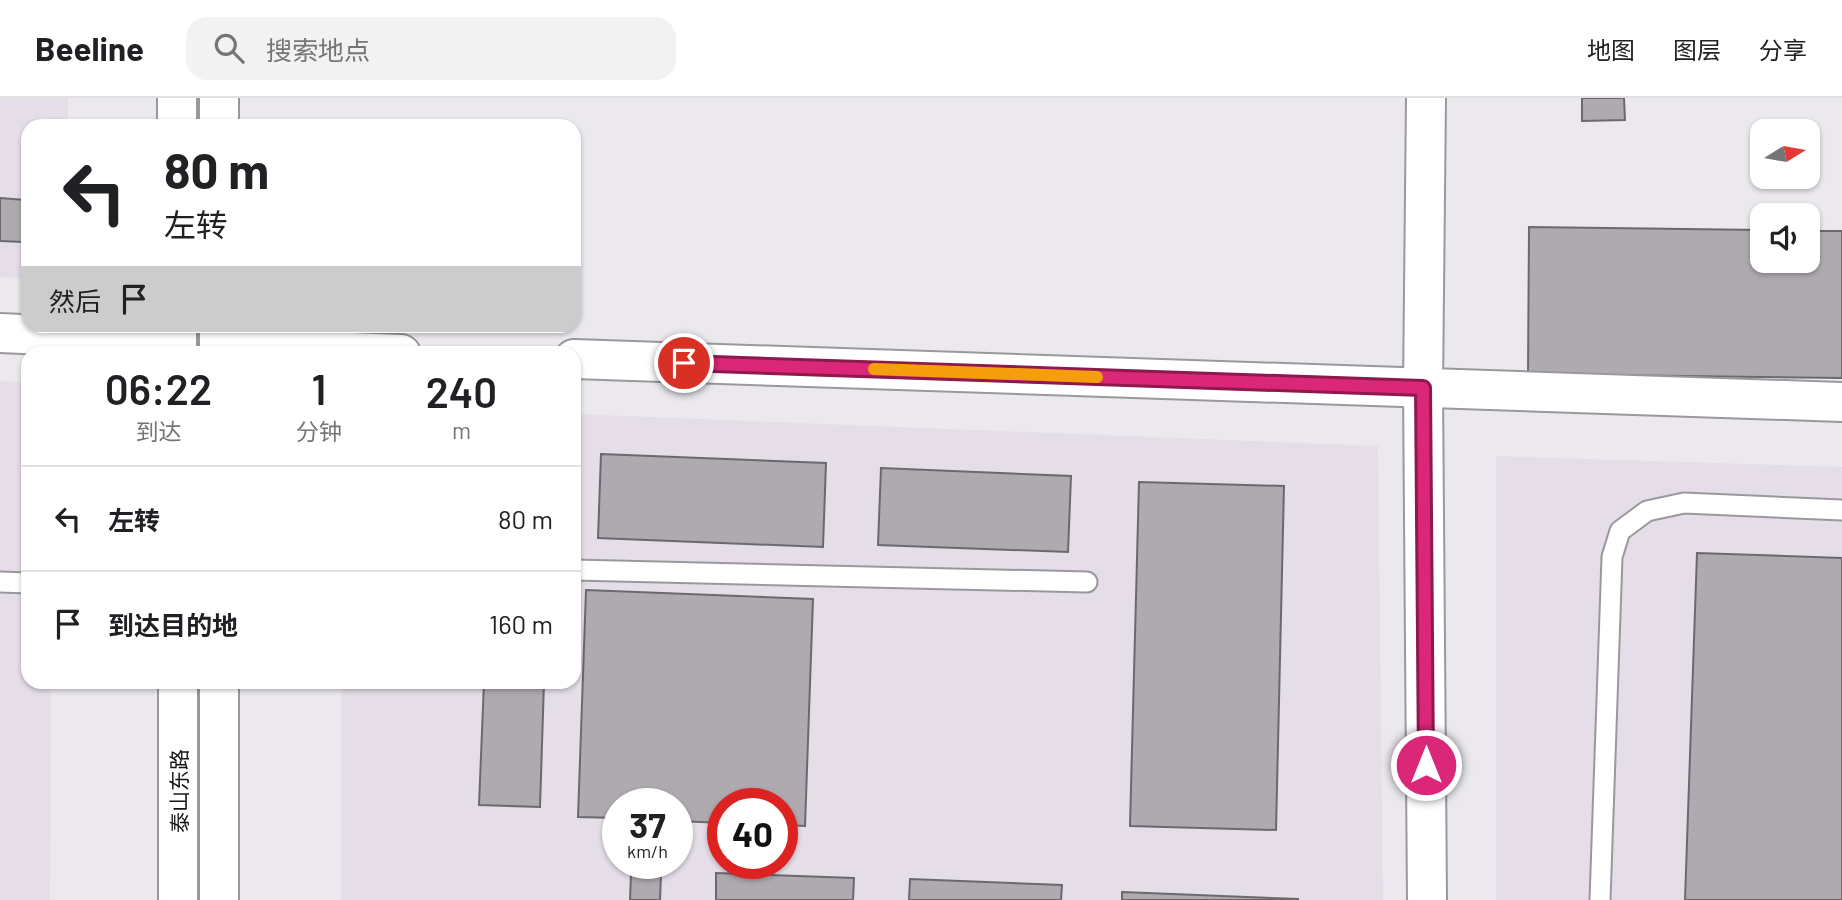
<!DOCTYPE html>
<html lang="zh">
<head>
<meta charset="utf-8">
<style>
  body { margin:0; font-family:Barlow,"Noto Sans SC",sans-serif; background:#f2f2f2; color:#202124; height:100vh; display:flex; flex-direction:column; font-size:26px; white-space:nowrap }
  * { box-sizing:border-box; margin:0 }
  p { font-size:23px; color:#757577 }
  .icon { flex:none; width:38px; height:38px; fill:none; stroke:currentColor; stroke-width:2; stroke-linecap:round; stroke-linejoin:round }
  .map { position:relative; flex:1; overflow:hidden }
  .sheet { position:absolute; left:21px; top:248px; width:560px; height:343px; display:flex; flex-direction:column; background:#fff; border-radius:21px; box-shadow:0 2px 5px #0004 }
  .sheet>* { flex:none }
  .guide { position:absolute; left:21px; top:21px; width:560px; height:214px; border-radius:21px; box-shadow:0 2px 5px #0004; background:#fff; color:#202124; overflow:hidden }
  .needle { width:46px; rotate:79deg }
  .controls { position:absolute; left:1750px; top:21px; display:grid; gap:14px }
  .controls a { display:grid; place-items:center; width:70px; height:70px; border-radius:14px; background:#fff; box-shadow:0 2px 5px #0004; font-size:35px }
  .speed { position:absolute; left:602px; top:690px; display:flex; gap:14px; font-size:35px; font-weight:700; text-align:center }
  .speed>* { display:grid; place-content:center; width:91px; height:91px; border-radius:50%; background:#fff; box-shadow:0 2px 5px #0004; line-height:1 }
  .speed small { font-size:18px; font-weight:400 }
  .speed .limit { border:10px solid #d22; background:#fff; color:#111 }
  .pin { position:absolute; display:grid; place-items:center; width:60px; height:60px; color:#fff; margin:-30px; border:4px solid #fff; border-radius:50%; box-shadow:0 2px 7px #0007 }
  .me { position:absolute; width:77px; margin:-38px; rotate:0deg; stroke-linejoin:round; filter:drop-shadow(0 0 5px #0008) }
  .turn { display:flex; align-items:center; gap:24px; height:147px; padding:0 28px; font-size:32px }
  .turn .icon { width:91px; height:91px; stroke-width:2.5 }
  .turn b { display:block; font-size:49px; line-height:60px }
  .then { display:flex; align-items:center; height:66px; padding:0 28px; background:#0003; gap:14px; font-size:26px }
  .eta { display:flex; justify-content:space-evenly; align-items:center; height:119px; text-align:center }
  .eta b { font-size:42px; font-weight:600; line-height:49px }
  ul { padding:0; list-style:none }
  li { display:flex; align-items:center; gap:21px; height:105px; padding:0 28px; border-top:2px solid #e0e0e0 }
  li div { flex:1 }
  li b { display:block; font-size:26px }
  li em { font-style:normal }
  header { display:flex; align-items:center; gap:42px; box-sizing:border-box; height:98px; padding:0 35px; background:#fff; border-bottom:2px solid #e0e0e0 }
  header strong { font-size:33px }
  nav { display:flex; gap:38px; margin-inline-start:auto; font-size:24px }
  .search { width:490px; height:63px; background:#f2f2f2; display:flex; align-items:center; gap:18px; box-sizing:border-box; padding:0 24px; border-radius:21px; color:#757577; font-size:26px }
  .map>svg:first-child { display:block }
</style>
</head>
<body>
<header>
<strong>Beeline</strong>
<div class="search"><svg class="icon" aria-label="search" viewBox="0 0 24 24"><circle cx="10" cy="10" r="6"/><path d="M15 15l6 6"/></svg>搜索地点</div>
<nav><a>地图</a><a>图层</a><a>分享</a></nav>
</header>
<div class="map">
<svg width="1842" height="802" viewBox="0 0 1842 802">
  <rect width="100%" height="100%" fill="#ece9ee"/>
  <!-- built -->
  <g fill="#e5dde8" fill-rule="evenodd">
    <path d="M0 0H68V28H28V180L0 179Z"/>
    <path d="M0 283 28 284V584L51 585 50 802H0Z"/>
    <path d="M574 316 1378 348 1383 802H341V585L574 584ZM618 705H677V765H618ZM723 705H782V765H723Z"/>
    <path d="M1496 358 1842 369V802H1496Z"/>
  </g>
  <!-- building -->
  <g fill="#aeaaaf" stroke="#6c696e" stroke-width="2">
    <path d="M1582 0H1624L1625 22 1582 23Z"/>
    <path d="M0 100 25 102 23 144 0 143Z"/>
    <path d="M1529 129 1762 132V163H1808V133H1842V280L1528 276Z"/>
    <path d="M601 356 826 365 823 449 598 440Z"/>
    <path d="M881 370 1071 378 1068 454 878 447Z"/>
    <path d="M1139 384 1284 388 1276 732 1130 728Z"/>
    <path d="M1697 455 1842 460V802H1685Z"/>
    <path d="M586 492 813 501 805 728 782 727V705H723V725L677 723V705H618V720L578 719Z"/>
    <path d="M484 584H544L540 709 479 707Z"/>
    <path d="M716 775 854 780 853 802H716Z"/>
    <path d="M631 776 661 777 660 802H630Z"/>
    <path d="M910 781 1062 787 1061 802H909Z"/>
    <path d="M1122 794 1298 801V802H1122Z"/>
  </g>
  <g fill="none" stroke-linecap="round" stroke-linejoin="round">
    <defs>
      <g id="lane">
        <path d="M574 472 1087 484"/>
        <path d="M0 484 28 485"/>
        <path d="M1600 802 1612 459 1620 433 1647 413 1684 405 1842 412"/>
      </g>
      <g id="secondary">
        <path d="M1426 0 1423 290 1427 802"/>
        <path d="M0 235 177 243"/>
        <path d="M219 249 401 256"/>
        <path d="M574 261 1842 304"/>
      </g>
      <g id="highway">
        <path d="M177 0V28"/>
        <path d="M219 0V28"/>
        <path d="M177 228V256"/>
        <path d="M219 228V256"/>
        <path d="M219 584V802"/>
        <path d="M178 802V584"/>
      </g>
    </defs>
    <!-- lane casing -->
    <use href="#lane" stroke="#9b989d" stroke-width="23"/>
    <!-- secondary casing -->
    <use href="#secondary" stroke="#9b989d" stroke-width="42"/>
    <!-- highway casing -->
    <use href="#highway" stroke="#9b989d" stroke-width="42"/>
    <!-- lane -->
    <use href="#lane" stroke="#fff" stroke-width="19"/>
    <!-- secondary -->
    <use href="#secondary" stroke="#fff" stroke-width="38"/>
    <!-- highway -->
    <use href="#highway" stroke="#fff" stroke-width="38"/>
  </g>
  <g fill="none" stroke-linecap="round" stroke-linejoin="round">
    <defs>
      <path id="route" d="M684 265 1423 290 1426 667"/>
    </defs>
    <!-- route casing -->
    <use href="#route" stroke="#8e194d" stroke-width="18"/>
    <!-- route -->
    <use href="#route" stroke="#db2777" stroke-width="12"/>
    <!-- slow -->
    <path stroke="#f59e0b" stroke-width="12" d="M874 271 1097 279"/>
  </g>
  <g text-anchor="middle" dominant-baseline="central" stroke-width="6" stroke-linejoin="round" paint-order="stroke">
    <!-- street labels -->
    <g font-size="21" fill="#131214" stroke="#fff">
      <text transform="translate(178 693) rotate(-90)">泰山东路</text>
    </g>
  </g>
</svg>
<div class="controls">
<a><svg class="needle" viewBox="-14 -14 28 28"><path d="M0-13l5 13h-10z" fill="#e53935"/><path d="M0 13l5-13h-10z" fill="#757577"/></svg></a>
<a><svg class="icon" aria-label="sound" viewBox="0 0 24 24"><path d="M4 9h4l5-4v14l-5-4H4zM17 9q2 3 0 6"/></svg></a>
</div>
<div class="speed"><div>37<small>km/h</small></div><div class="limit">40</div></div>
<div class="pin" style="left:684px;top:265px;background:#d93025"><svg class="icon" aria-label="arrive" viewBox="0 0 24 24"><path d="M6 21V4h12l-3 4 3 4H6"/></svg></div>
<svg class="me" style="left:1426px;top:667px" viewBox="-20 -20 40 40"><circle r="17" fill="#db2777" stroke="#fff" stroke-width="3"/><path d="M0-11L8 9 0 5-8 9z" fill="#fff"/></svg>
<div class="guide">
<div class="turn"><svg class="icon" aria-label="left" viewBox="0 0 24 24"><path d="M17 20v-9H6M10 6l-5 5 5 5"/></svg><div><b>80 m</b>左转</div></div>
<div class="then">然后<svg class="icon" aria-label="arrive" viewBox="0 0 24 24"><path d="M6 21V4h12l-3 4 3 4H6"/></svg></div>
</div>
<section class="sheet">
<div class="eta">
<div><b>06:22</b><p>到达</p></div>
<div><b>1</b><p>分钟</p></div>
<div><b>240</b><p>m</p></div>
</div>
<ul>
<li><svg class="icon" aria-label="left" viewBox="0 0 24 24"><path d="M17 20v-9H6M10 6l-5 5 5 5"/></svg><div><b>左转</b></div><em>80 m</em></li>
<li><svg class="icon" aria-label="arrive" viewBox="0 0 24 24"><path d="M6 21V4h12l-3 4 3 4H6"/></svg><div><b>到达目的地</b></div><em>160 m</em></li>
</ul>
</section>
</div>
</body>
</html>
